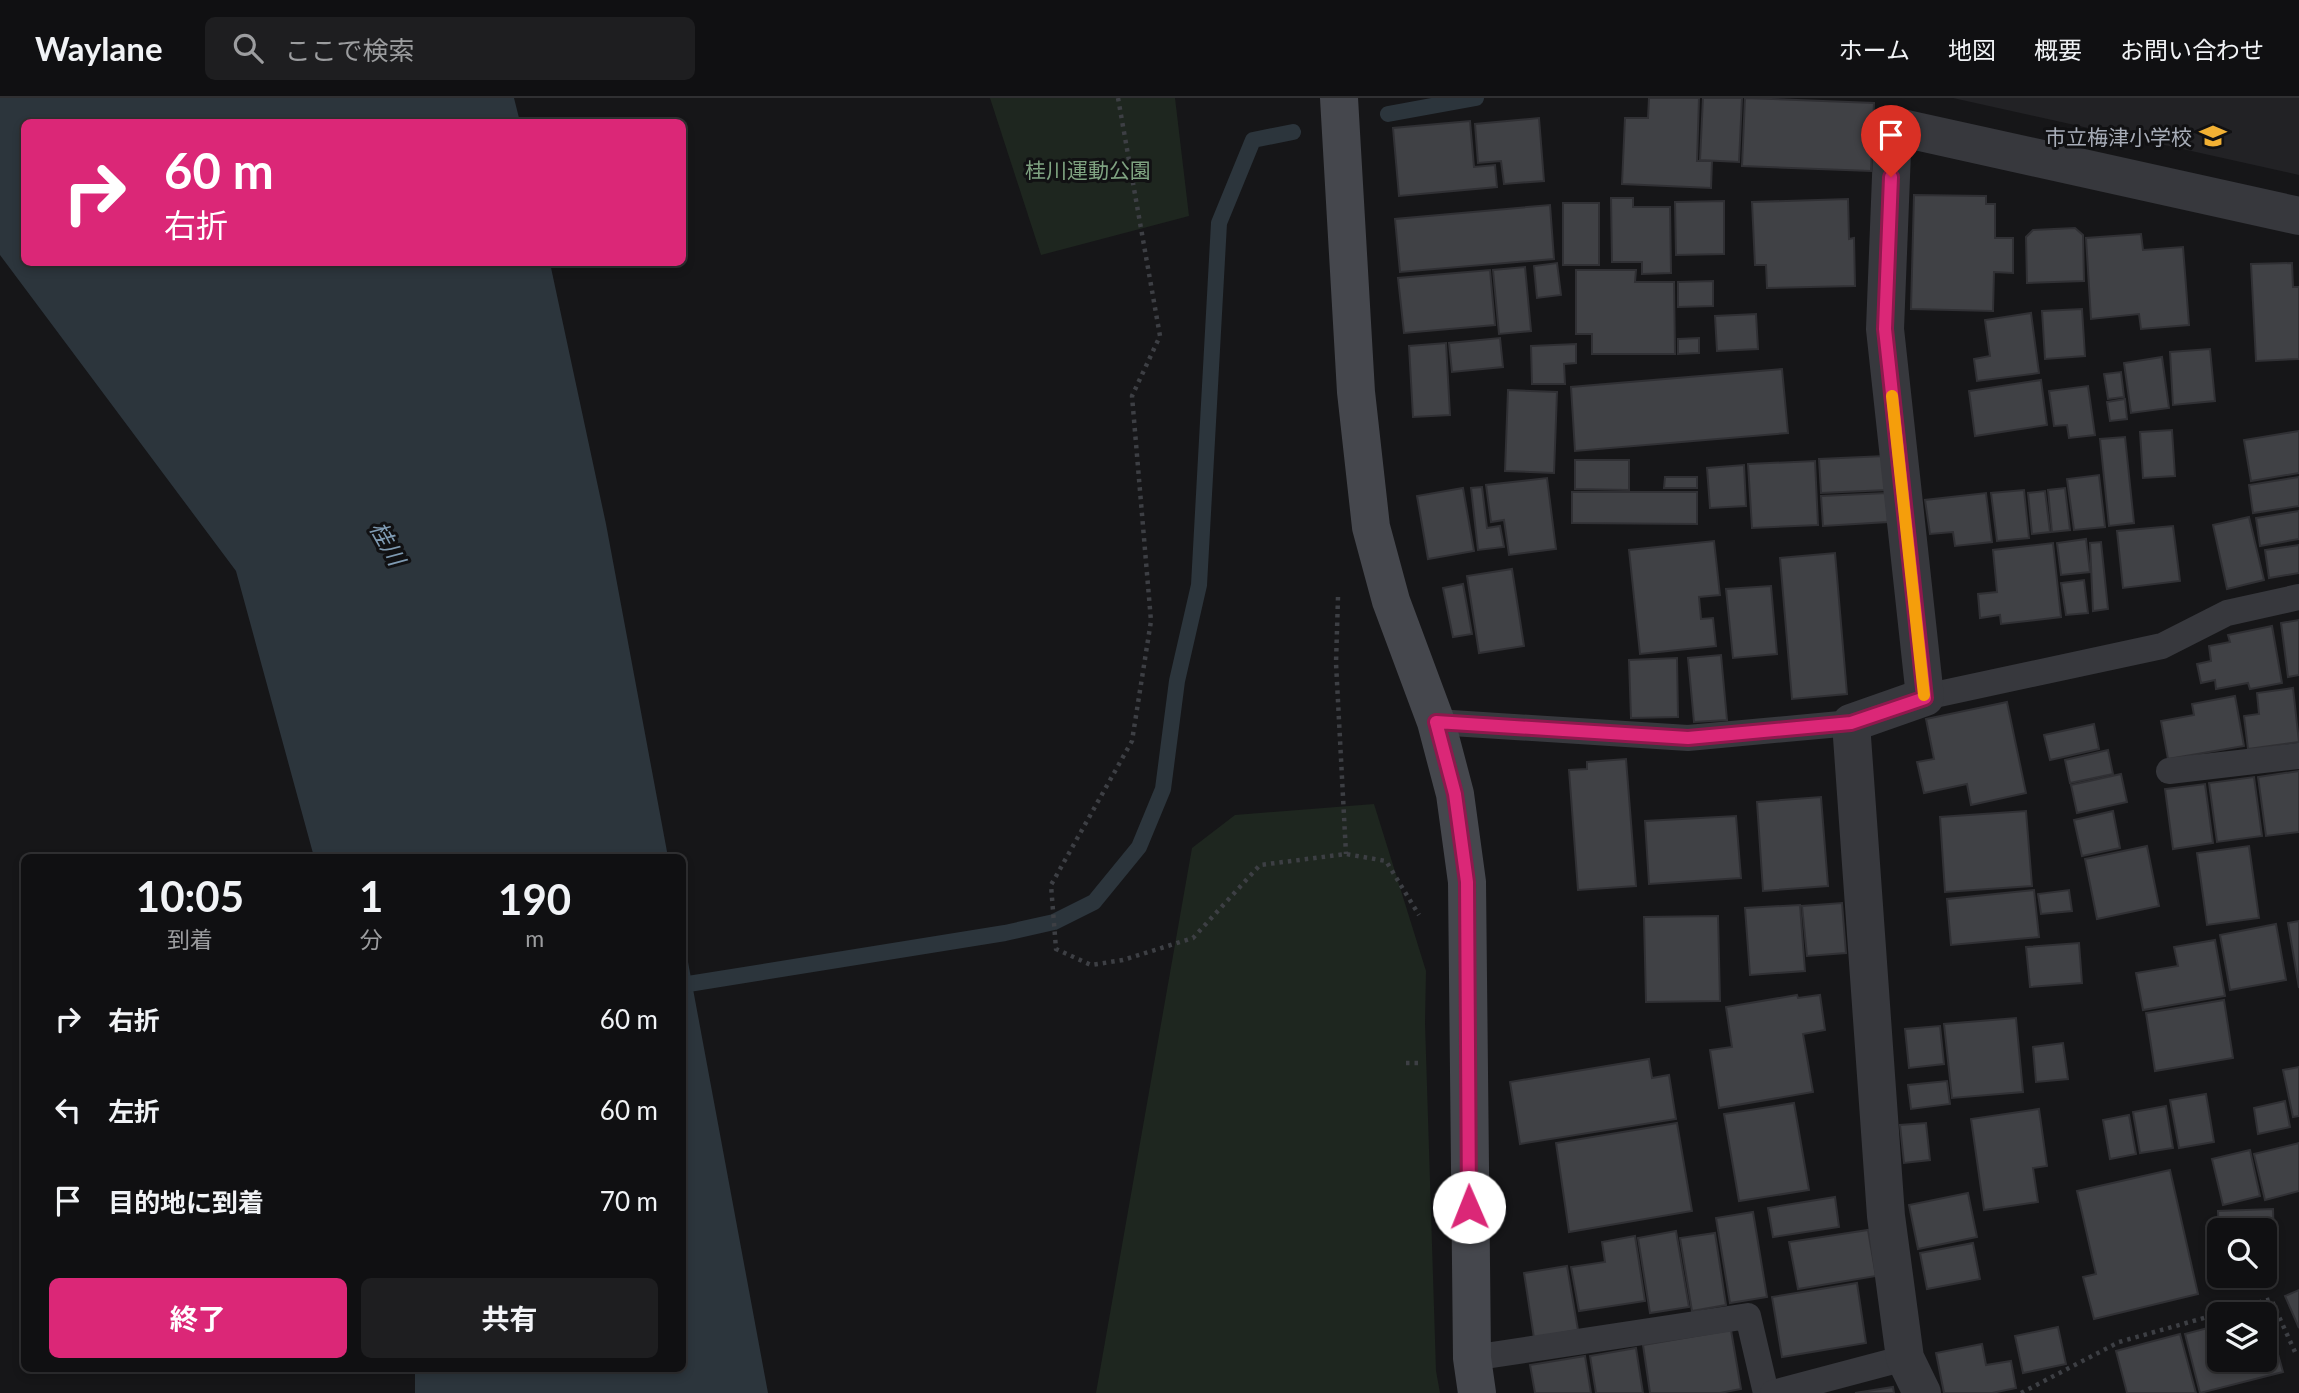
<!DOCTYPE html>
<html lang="ja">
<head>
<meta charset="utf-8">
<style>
  body { margin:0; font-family:Lato,"Noto Sans JP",sans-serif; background:#1e1e20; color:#f1f3f6; height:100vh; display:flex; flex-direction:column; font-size:26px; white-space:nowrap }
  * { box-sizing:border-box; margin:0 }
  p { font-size:23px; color:#9c9d9f }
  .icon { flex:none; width:38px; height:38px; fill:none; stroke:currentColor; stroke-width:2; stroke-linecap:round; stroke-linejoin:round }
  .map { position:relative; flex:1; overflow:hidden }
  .drawer { position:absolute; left:21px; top:756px; width:665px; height:518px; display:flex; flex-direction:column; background:#101012; border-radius:10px; box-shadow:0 4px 10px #0003,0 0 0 2px #303032 }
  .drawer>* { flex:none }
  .guide { position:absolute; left:21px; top:21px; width:665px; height:147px; border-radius:10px; box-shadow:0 4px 10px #0003,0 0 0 2px #303032; background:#db2777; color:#fff; overflow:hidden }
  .buttons { position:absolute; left:2207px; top:1120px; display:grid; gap:14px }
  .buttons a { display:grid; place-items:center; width:70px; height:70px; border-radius:10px; background:#101012; box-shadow:0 4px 10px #0003,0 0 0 2px #303032; font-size:35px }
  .pin { position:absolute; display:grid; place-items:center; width:60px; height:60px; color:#fff; margin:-72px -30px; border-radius:50% 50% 50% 0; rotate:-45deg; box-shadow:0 0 7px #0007 }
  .pin .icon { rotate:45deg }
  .me { position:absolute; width:77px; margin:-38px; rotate:359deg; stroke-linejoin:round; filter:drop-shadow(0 0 5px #0008) }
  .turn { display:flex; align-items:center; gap:24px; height:147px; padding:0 28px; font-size:32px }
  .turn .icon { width:91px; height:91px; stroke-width:2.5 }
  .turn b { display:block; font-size:49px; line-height:60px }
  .eta { display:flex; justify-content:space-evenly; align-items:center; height:119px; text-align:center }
  .eta b { font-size:42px; font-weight:700; line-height:49px }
  .action { display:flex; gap:14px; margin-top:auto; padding:14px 28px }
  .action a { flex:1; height:80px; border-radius:10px; background:#db2777; color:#fff; font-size:28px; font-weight:700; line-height:80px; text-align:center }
  .action a+a { background:#1e1e20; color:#f1f3f6 }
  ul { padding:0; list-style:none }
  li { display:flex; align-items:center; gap:21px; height:91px; padding:0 28px }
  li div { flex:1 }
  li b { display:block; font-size:26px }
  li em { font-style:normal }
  header { display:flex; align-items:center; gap:42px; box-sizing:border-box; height:98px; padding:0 35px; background:#101012; border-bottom:2px solid #303032 }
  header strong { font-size:33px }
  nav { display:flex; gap:38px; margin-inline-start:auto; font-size:24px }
  .search { width:490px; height:63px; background:#1e1e20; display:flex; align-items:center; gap:18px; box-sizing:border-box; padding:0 24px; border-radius:10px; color:#9c9d9f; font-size:26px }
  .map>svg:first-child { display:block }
</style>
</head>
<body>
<header>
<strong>Waylane</strong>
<div class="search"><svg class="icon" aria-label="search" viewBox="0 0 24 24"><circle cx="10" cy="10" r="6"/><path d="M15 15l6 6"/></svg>ここで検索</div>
<nav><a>ホーム</a><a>地図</a><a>概要</a><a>お問い合わせ</a></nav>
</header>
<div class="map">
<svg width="2299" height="1295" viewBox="0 0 2299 1295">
  <rect width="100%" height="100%" fill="#161618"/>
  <!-- built -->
  <path fill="#222225" d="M1953 0H2299V77Z"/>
  <!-- green -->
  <g fill="#1e261f">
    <path d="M990 0H1175L1189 118 1041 157Z"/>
    <path d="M1374 706 1426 873 1425 925 1436 1273 1440 1295H1096L1192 750 1235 717Z"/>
  </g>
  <!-- water -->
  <g fill="#2c353c">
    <path d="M0 0H514L520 24H24V164L550 165 606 426 668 759H314L236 473 0 157Z"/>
    <path d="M683 837 768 1295H415V1271L682 1270Z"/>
  </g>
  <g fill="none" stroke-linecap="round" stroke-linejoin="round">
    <!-- stream -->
    <g stroke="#2c353c" stroke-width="16">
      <path d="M1388 16 1476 0"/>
      <path d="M682 887 1005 835 1054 824 1094 804 1139 749 1163 691 1177 583 1199 487 1219 125 1253 42 1293 34"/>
    </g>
  </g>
  <!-- building -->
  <g fill="#404145" stroke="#303034" stroke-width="2">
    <path d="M1649 0H1699L1697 63H1712L1711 90 1622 86 1625 20H1648Z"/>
    <path d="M1703 0H1742L1739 64 1700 62Z"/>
    <path d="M1745 0 1874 5 1871 73 1742 68Z"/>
    <path d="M1539 20 1544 83 1504 86 1501 63 1478 65 1475 26Z"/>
    <path d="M1470 23 1474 69 1495 67 1497 89 1399 98 1393 30Z"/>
    <path d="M1914 97 1986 98V106H1995V140H2013V175L1994 174 1993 213 1911 211Z"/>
    <path d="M1611 100H1633V109H1670L1671 175 1642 176V164H1612Z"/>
    <path d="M1848 101 1849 141 1854 140 1855 188 1767 190 1766 167H1755L1752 104Z"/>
    <path d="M1724 103V156L1676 157 1675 104Z"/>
    <rect x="1563" y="105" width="36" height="62"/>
    <path d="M1550 107 1554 161 1400 174 1395 121Z"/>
    <path d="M2075 130 2083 137 2084 183 2027 185 2026 139 2033 132Z"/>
    <path d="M2141 136 2143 152 2183 149 2189 227 2141 231 2139 216 2091 221 2086 140Z"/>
    <path d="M1557 165 1561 197 1537 200 1534 168Z"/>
    <path d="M2292 165 2293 189H2299V261L2256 263 2251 166Z"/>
    <path d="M1525 169 1531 233 1499 236 1493 172Z"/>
    <path d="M1490 172 1495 227 1404 235 1398 180Z"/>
    <path d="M1576 172H1636L1635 184H1674L1675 256H1592V236H1576Z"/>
    <path d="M1713 183V208L1678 209V184Z"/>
    <path d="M2082 211 2085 258 2045 261 2042 213Z"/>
    <path d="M2031 215 2039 275 1977 283 1974 261 1990 258 1985 222Z"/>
    <path d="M1756 216 1758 251 1717 253 1715 218Z"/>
    <path d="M1500 240 1503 269 1452 274 1449 245Z"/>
    <path d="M1699 240V255L1678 256V241Z"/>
    <path d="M1446 245 1450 317 1413 319 1409 248Z"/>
    <path d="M1576 246V265L1564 266 1565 286H1532L1531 248Z"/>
    <path d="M2210 251 2215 303 2173 307 2170 254Z"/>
    <path d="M2162 259 2169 310 2131 315 2124 265Z"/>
    <path d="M1782 271 1788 335 1575 353 1571 289Z"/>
    <path d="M2121 274 2124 299 2108 301 2104 276Z"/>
    <path d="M2041 282 2047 327 1975 338 1969 293Z"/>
    <path d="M2088 288 2095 337 2069 340 2067 327 2054 328 2049 293Z"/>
    <path d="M1508 292 1557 294 1554 375 1505 373Z"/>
    <path d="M2125 301 2127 321 2110 323 2107 304Z"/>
    <path d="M2172 332 2175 378 2143 380 2140 334Z"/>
    <path d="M2299 333V375L2251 383 2244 342Z"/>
    <path d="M2125 339 2134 425 2109 428 2100 341Z"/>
    <path d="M1885 358 1887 392 1821 395 1819 361Z"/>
    <path d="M1575 362H1629V392L1575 391Z"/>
    <path d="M1815 363 1818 427 1752 430 1748 366Z"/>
    <path d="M1744 367 1746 408 1710 410 1707 370Z"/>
    <path d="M2099 377 2105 429 2074 432 2067 381Z"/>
    <path d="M1665 379H1697V390H1664Z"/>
    <path d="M2299 379V408L2253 415 2249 387Z"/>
    <path d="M1547 380 1556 451 1509 457 1504 422 1491 424 1486 387Z"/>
    <path d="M1482 389 1487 430 1500 428 1504 449 1478 452 1471 390Z"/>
    <path d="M1463 390 1474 453 1428 461 1417 398Z"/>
    <path d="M2065 390 2070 432 2052 434 2048 392Z"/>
    <path d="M2024 392 2029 440 1997 443 1991 395Z"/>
    <path d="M2045 393 2050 434 2032 436 2028 395Z"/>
    <path d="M1572 394H1697V426L1572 425Z"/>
    <path d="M1887 395 1888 424 1823 428 1821 398Z"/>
    <path d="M1986 395 1992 444 1955 448 1953 434 1930 436 1925 402Z"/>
    <path d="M2299 413V441L2260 448 2256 420Z"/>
    <path d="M2249 419 2264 482 2227 491 2213 427Z"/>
    <path d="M2173 428 2180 483 2123 490 2117 433Z"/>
    <path d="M2086 441 2090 474 2061 477 2057 445Z"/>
    <path d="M1714 443 1720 497 1699 499 1701 521 1713 520 1716 548 1640 556 1629 452Z"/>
    <path d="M2101 444 2108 511 2093 513 2090 445Z"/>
    <path d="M2053 445 2061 519 2001 526 2000 517 1980 520 1978 496 1997 494 1993 452Z"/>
    <path d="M2299 447V475L2269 480 2265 452Z"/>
    <path d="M1835 455 1847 596 1792 601 1780 460Z"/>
    <path d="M1512 471 1524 548 1479 555 1467 478Z"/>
    <path d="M2084 482 2088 515 2066 517 2061 485Z"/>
    <path d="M1463 486 1472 536 1453 539 1443 490Z"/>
    <path d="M1771 488 1777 556 1733 560 1726 491Z"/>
    <path d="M2299 522V577L2288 579 2281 525Z"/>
    <path d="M2272 528 2282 585 2250 591 2248 585 2216 591 2215 582 2201 585 2197 566 2211 563 2209 548 2230 544 2228 537Z"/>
    <path d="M1721 557 1727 622 1694 624 1688 560Z"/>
    <path d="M1677 560 1678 619 1631 620 1629 562Z"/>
    <path d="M2293 590 2299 644 2248 651 2244 618 2259 616 2257 595Z"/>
    <path d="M2235 598 2244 648 2168 661 2161 623 2194 617 2192 606Z"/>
    <path d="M2007 604 2026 695 1971 707 1967 686 1924 695 1917 664 1934 661 1926 621Z"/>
    <path d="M2094 626 2099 651 2050 662 2044 637Z"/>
    <path d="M2108 652 2113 676 2070 685 2065 662Z"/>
    <path d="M1626 661 1636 788 1578 792 1569 672 1587 671V664Z"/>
    <path d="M2299 673V734L2266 738 2258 679Z"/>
    <path d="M2121 676 2127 704 2077 715 2071 687Z"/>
    <path d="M2254 679 2262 738 2217 744 2209 685Z"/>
    <path d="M2205 686 2213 745 2173 751 2165 691Z"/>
    <path d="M1821 699 1828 788 1763 793 1757 704Z"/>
    <path d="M2026 713 2032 788 1945 794 1940 719Z"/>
    <path d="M2113 713 2120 750 2082 758 2074 722Z"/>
    <path d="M1736 718 1741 780 1649 786 1645 723Z"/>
    <path d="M2147 748 2159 808 2097 821 2085 761Z"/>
    <path d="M2249 748 2259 820 2207 827 2197 755Z"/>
    <path d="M2034 792 2039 839 1951 847 1947 801Z"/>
    <path d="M2069 792 2072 813 2041 816 2038 796Z"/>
    <path d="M1842 805 1846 855 1807 858 1802 808Z"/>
    <path d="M1800 807 1805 873 1750 877 1745 810Z"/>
    <path d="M1718 818 1720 903 1646 904 1644 819Z"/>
    <path d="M2299 823V890L2288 825Z"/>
    <path d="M2276 826 2286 882 2230 892 2220 837Z"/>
    <path d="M2215 842 2225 898 2143 912 2136 875 2178 868 2174 849Z"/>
    <path d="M2079 845 2082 885 2030 889 2026 849Z"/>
    <path d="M1797 897 1798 900 1820 897 1825 932 1803 936 1813 994 1719 1010 1710 952 1732 949 1726 909Z"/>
    <path d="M2224 902 2233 960 2155 973 2146 915Z"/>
    <path d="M2016 920 2023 994 1952 1000 1944 926Z"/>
    <path d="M1940 928 1944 966 1909 970 1905 931Z"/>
    <path d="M2063 945 2068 981 2036 984 2033 949Z"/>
    <path d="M1649 961 1652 980 1669 977 1676 1021 1520 1046 1510 984Z"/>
    <path d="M2299 969V1018L2293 1019 2283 972Z"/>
    <path d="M1947 983 1950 1006 1911 1011 1908 987Z"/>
    <path d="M2206 996 2214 1044 2179 1050 2170 1002Z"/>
    <path d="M2285 1003 2290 1029 2258 1036 2254 1010Z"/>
    <path d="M1794 1005 1809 1092 1739 1103 1724 1016Z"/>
    <path d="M2166 1008 2173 1050 2140 1055 2133 1014Z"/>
    <path d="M2039 1011 2047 1068 2033 1070 2038 1104 1984 1112 1971 1021Z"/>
    <path d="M2129 1017 2136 1056 2110 1061 2103 1022Z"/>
    <path d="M1677 1025 1692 1113 1569 1134 1556 1045Z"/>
    <path d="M1926 1025 1930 1062 1904 1065 1900 1027Z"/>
    <path d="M2299 1045V1093L2265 1102 2254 1056Z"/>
    <path d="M2250 1052 2260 1098 2223 1107 2212 1061Z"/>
    <path d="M2170 1072 2198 1196 2094 1221 2083 1179 2096 1176 2077 1093Z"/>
    <path d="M1968 1095 1977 1139 1918 1151 1909 1107Z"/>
    <path d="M1835 1099 1839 1129 1773 1139 1768 1110Z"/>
    <path d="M2273 1111 2275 1174H2264V1132H2219V1139L2218 1113Z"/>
    <path d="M1753 1114 1767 1199 1730 1205 1716 1120Z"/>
    <path d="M1868 1132 1876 1178 1798 1191 1789 1144Z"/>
    <path d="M1676 1133 1689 1209 1650 1215 1638 1140Z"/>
    <path d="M1715 1135 1726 1207 1692 1213 1680 1140Z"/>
    <path d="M1635 1138 1645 1203 1579 1213 1571 1169 1605 1164 1602 1144Z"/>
    <path d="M1973 1145 1980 1181 1927 1191 1920 1155Z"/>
    <path d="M1567 1168 1578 1232 1534 1240 1524 1175Z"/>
    <path d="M1857 1185 1866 1245 1782 1259 1772 1199Z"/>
    <path d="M2299 1192V1230L2285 1198Z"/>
    <path d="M2266 1214 2283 1274 2200 1295 2185 1236 2219 1227V1262H2264V1216H2256Z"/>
    <path d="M2058 1229 2066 1266 2023 1275 2015 1238Z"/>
    <path d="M1731 1232 1741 1291 1720 1295H1650L1643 1247Z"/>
    <path d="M2180 1236 2196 1295H2127L2116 1253Z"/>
    <path d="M1982 1246 1986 1267 2011 1263 2016 1290 1992 1295H1944L1936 1255Z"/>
    <path d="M1636 1250 1643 1295H1596L1590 1258Z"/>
    <path d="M1585 1258 1591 1295H1535L1530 1267Z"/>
    <path d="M1893 1289 1894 1295H1855Z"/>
  </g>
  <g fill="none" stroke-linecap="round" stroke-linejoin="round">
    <!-- path -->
    <g stroke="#3d3f44" stroke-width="4.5" stroke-dasharray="3.5 5" stroke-linecap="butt">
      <path d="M1118 0 1160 238 1132 298 1151 523 1132 643 1051 787 1056 851 1091 867 1123 862 1193 840 1260 767 1346 756 1386 763 1419 817"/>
      <path d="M1338 499 1336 565 1346 756"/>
      <path d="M1406 965H1420"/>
      <path d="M2021 1295 2119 1244 2271 1201 2295 1254 2299 1252"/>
    </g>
    <!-- lane -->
    <g stroke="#37383d" stroke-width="26">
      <path d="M1925 599 2162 548 2227 515 2299 499"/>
      <path d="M1436 624 1688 640 1851 625"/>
      <path d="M2169 673 2299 658"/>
      <path d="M1472 1260 1748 1218 1766 1295"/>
      <path d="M1773 1295 1905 1260"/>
    </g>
    <!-- street -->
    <path stroke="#37383d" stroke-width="38" d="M1922 1295 1905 1260 1886 1118 1851 625 1925 599 1885 231 1893 28 2299 118"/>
    <!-- secondary -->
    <path stroke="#45474d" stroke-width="38" d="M1339 0 1356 294 1371 429 1391 503 1436 624 1455 696 1467 784 1472 1260 1477 1295"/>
  </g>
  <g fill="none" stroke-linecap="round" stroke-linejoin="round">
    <defs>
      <path id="route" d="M1469 1109 1467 784 1455 696 1436 624 1688 640 1851 625 1925 600 1885 231 1891 79"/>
    </defs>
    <!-- route casing -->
    <use href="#route" stroke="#8e194d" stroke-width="18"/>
    <!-- route -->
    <use href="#route" stroke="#db2777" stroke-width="12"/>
    <!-- slow -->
    <path stroke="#f59e0b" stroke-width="12" d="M1892 298 1924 597"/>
  </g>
  <!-- icons -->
  <defs>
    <symbol id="school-bare" viewBox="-9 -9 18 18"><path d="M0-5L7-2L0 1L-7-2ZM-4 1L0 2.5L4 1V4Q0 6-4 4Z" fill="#f2b134" stroke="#111113" stroke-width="2.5" paint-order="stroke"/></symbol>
  </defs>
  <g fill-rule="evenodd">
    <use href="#school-bare" x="2194" y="19" width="38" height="38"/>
  </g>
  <g text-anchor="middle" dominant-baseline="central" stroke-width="6" stroke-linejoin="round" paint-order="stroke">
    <!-- poi labels -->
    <g font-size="21" fill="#a8adb8" stroke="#111113" text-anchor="end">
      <text x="2192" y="38">市立梅津小学校</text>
    </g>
    <!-- park labels -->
    <g font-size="21" fill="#7fa381" stroke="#111113">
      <text x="1088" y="71">桂川運動公園</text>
    </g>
    <!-- water labels -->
    <g font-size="23" font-style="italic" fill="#7f9bb3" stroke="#111113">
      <text transform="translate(388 445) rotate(61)">桂川</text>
    </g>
  </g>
</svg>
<div class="buttons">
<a><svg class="icon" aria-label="search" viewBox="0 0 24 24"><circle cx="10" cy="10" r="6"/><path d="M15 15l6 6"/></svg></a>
<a><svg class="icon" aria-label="layers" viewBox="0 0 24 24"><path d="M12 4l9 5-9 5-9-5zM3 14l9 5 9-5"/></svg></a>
</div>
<div class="pin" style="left:1891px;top:79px;background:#d93025"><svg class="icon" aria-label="arrive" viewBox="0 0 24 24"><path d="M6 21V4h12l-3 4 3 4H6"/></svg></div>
<svg class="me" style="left:1469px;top:1109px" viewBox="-20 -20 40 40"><circle r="19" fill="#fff"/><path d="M0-13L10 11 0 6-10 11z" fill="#db2777"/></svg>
<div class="guide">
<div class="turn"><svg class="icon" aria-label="right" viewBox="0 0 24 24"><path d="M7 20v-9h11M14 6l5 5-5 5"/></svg><div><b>60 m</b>右折</div></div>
</div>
<section class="drawer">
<div class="eta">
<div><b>10:05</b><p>到着</p></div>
<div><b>1</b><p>分</p></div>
<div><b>190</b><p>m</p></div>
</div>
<ul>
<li><svg class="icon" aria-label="right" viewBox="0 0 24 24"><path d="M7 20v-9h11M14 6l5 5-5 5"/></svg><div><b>右折</b></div><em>60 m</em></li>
<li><svg class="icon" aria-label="left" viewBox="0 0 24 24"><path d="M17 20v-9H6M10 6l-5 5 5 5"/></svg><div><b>左折</b></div><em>60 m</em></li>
<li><svg class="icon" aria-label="arrive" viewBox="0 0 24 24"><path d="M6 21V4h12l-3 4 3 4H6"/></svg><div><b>目的地に到着</b></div><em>70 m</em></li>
</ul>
<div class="action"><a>終了</a><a>共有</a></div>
</section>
</div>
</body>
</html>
